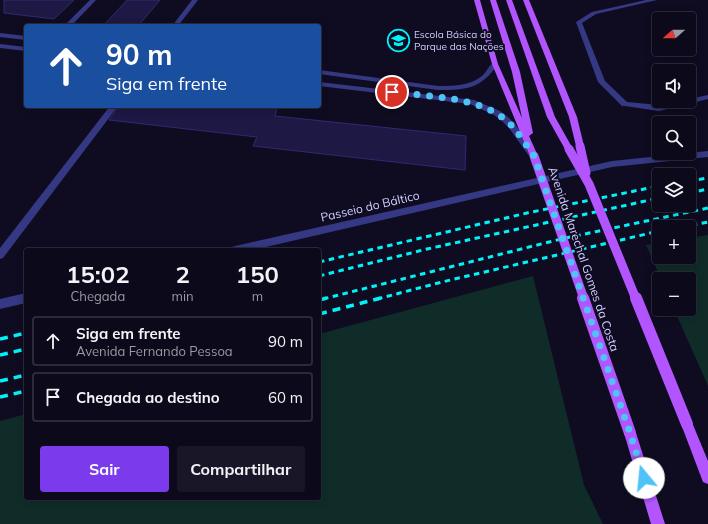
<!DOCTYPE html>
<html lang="pt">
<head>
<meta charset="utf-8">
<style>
  body { margin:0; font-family:Mulish,sans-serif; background:#191727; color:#f1f3f6; height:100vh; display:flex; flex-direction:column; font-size:15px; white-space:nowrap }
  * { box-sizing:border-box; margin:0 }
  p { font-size:13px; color:#9a9aa2 }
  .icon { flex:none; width:22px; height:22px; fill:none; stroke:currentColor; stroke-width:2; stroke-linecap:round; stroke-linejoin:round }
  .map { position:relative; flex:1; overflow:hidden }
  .side { position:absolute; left:24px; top:248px; width:297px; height:252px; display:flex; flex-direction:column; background:#0b091a; border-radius:4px; box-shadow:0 2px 10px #0003,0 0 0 1px #2b2a39 }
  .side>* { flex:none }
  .top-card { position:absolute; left:24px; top:24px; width:297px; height:84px; border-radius:4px; box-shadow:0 2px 10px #0003,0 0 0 1px #2b2a39; background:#1a4fa0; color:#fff; overflow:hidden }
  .needle { width:26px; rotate:250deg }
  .fabs { position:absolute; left:652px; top:12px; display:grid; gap:8px }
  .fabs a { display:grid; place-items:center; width:44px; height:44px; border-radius:4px; background:#0b091a; box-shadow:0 2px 10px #0003,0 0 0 1px #2b2a39; font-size:20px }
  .pin { position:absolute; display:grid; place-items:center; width:34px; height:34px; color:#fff; margin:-17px; border:2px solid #fff; border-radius:50%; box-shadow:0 1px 4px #0007 }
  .me { position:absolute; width:44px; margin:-22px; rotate:343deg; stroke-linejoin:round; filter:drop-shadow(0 0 3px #0008) }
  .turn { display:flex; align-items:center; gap:14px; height:84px; padding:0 16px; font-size:18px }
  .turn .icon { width:52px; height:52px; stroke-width:2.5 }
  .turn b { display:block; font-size:28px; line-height:34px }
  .eta { display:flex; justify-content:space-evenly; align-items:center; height:68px; text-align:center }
  .eta b { font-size:24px; font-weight:700; line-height:28px }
  .primary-button { display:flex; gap:8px; margin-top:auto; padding:8px 16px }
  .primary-button a { flex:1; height:46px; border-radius:4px; background:#7c3aed; color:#fff; font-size:16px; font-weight:700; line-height:46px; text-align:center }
  .primary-button a+a { background:#191727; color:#f1f3f6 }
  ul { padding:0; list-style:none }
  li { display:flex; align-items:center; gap:12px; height:50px; margin:0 8px 6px; padding:0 8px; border:2px solid #2b2a39; border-radius:4px }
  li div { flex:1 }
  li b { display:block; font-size:15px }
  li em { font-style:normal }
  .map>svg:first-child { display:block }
</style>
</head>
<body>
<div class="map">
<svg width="708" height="524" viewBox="0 0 708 524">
  <rect width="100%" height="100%" fill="#0f0c22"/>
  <!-- green -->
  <g fill="#0f2c29">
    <path d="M708 235V386L674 309H689V279H661L646 245 659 243V257H689V238Z"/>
    <path d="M533 276 584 485 603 524H0V421L26 414V498H319V334Z"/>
  </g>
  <!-- building -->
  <g fill="#1d1844" stroke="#322971">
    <path d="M4 0H74L54 19 4 13Z"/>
    <path d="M127 0H160L138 26H103Z"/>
    <path d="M119 106H256L277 108 275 116 466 136 465 170 253 146 257 137 109 120Z"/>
  </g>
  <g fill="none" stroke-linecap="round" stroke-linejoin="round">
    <!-- service -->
    <path fill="#353883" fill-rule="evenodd" d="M646 0H657L596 14 582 23 605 81 627 102 659 105 679 101H689V99L708 95V99L659 111 625 106H622L598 82 576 22 592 12Z"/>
    <!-- minor -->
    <g fill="#353883" fill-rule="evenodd">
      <path d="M90 0H96L71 26H64Z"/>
      <path d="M192 0H198L178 26H172Z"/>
      <path d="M110 106H118L3 258 0 259V248Z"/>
      <path d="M708 151V157L612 167 253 250H230L232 247 235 246 612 161Z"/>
      <path d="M26 293V303L0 309V299Z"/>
    </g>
    <!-- tertiary -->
    <g fill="#353883" fill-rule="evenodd">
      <path d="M0 33 26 36V40L0 37Z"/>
      <path d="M0 44 26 47V51L0 48Z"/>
      <path d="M495 62 498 64C481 89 467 90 438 90L319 74V70L438 86C453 86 470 86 482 76 487 72 489 64 495 62Z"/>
      <path d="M319 82 474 100 500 111 508 117 515 124 536 154 535 156H529L509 128 502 121 494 115 470 104 319 86Z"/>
    </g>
    <!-- primary -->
    <g fill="#b255ff" fill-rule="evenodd">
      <path d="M474 0H480L498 64 522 118 512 72 490 0H496L520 72 533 133 529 136 538 156 537 158 534 159 530 156 492 64Z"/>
      <path d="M506 0H512L555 117 573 149 572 151H566L547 117Z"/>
      <path d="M523 0H529L577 117 584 146 583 148 580 149 576 146 569 117Z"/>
      <path d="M687 418 691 420 708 461V484L703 482 681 424 683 420Z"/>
      <path d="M630 427 634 429 636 433 665 524H651L624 433 626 429Z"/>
    </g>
    <!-- rail-far1 -->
    <g stroke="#00f3f9" stroke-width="3" stroke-dasharray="5.5 4.5" stroke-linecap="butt">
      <path d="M689 181 708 178"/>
      <path d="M689 193 708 189"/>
      <path d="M682 227 708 222"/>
      <path d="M319 262 527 213 659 186"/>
      <path d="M319 276 427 249 659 198"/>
      <path d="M323 299 561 239 708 208"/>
      <path d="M377 299 442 282 659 231"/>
    </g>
    <!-- rail -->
    <g stroke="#00f3f9" stroke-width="3.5" stroke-dasharray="8 6" stroke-linecap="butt">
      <path d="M319 300 327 298"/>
      <path d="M319 314 381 298"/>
      <path d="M0 339 26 333"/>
      <path d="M0 355 26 349"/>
      <path d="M0 381 26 375"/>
      <path d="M0 397 26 391"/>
    </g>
    <!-- primary-bridge-far1 -->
    <g stroke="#b255ff" stroke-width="9">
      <path d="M580 146 586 173"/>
      <path d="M569 149 589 184 636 299"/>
      <path d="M534 156 584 299"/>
    </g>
    <!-- primary-bridge -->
    <g stroke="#b255ff" stroke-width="12">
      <path d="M583 298 630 433"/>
      <path d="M636 298 687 424"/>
    </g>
  </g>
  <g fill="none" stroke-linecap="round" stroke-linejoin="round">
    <!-- route -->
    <path stroke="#4fc3f7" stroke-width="7" stroke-dasharray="0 12.6" d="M392 92C430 97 485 96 512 126 520 135 527 146 534 156L630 433 644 478"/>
  </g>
  <!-- icons -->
  <defs>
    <symbol id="school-ring" viewBox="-11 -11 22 22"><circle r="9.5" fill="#0f0c22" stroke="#00f3f9" stroke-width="1.5"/><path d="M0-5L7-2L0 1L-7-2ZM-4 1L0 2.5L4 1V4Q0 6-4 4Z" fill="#00f3f9"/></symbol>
  </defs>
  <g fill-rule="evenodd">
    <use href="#school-ring" x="386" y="28" width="25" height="25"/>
  </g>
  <g text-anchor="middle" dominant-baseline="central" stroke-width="4" stroke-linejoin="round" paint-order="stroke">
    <!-- far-poi labels -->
    <g font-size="10" fill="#cfceff" stroke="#0f0c22" text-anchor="start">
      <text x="414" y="34">Escola Básica do<tspan x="414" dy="12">Parque das Nações</tspan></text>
    </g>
    <!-- street labels -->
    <g font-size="12" fill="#cfceff" stroke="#0f0c22">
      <text transform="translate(370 206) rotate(-13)">Passeio do Báltico</text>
      <text transform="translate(584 259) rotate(71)">Avenida Marechal Gomes da Costa</text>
    </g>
  </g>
</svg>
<div class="fabs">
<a><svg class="needle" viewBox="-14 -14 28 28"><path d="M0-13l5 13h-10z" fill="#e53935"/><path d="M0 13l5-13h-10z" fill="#9a9aa2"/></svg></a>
<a><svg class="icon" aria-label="sound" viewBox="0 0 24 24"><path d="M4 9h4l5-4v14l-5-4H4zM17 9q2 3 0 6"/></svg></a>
<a><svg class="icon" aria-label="search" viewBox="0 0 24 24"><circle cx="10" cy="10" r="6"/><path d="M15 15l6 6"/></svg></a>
<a><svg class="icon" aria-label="layers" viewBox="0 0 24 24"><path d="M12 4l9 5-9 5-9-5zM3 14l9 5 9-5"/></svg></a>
<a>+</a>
<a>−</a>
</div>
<div class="pin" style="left:392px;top:92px;background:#d93025"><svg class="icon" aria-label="arrive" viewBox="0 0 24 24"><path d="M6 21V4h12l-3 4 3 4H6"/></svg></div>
<svg class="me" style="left:644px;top:478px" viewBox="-20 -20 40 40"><circle r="19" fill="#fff"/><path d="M0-13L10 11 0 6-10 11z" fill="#4fc3f7"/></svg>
<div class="top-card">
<div class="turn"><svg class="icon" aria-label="ahead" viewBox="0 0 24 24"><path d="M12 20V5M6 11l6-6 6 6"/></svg><div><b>90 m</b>Siga em frente</div></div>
</div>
<section class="side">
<div class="eta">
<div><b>15:02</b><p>Chegada</p></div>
<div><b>2</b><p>min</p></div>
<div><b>150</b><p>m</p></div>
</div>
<ul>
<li><svg class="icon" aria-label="ahead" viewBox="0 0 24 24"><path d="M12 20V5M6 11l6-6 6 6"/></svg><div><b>Siga em frente</b><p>Avenida Fernando Pessoa</p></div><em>90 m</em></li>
<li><svg class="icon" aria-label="arrive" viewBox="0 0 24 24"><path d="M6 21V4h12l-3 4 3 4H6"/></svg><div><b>Chegada ao destino</b></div><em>60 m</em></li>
</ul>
<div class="primary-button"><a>Sair</a><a>Compartilhar</a></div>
</section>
</div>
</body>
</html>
